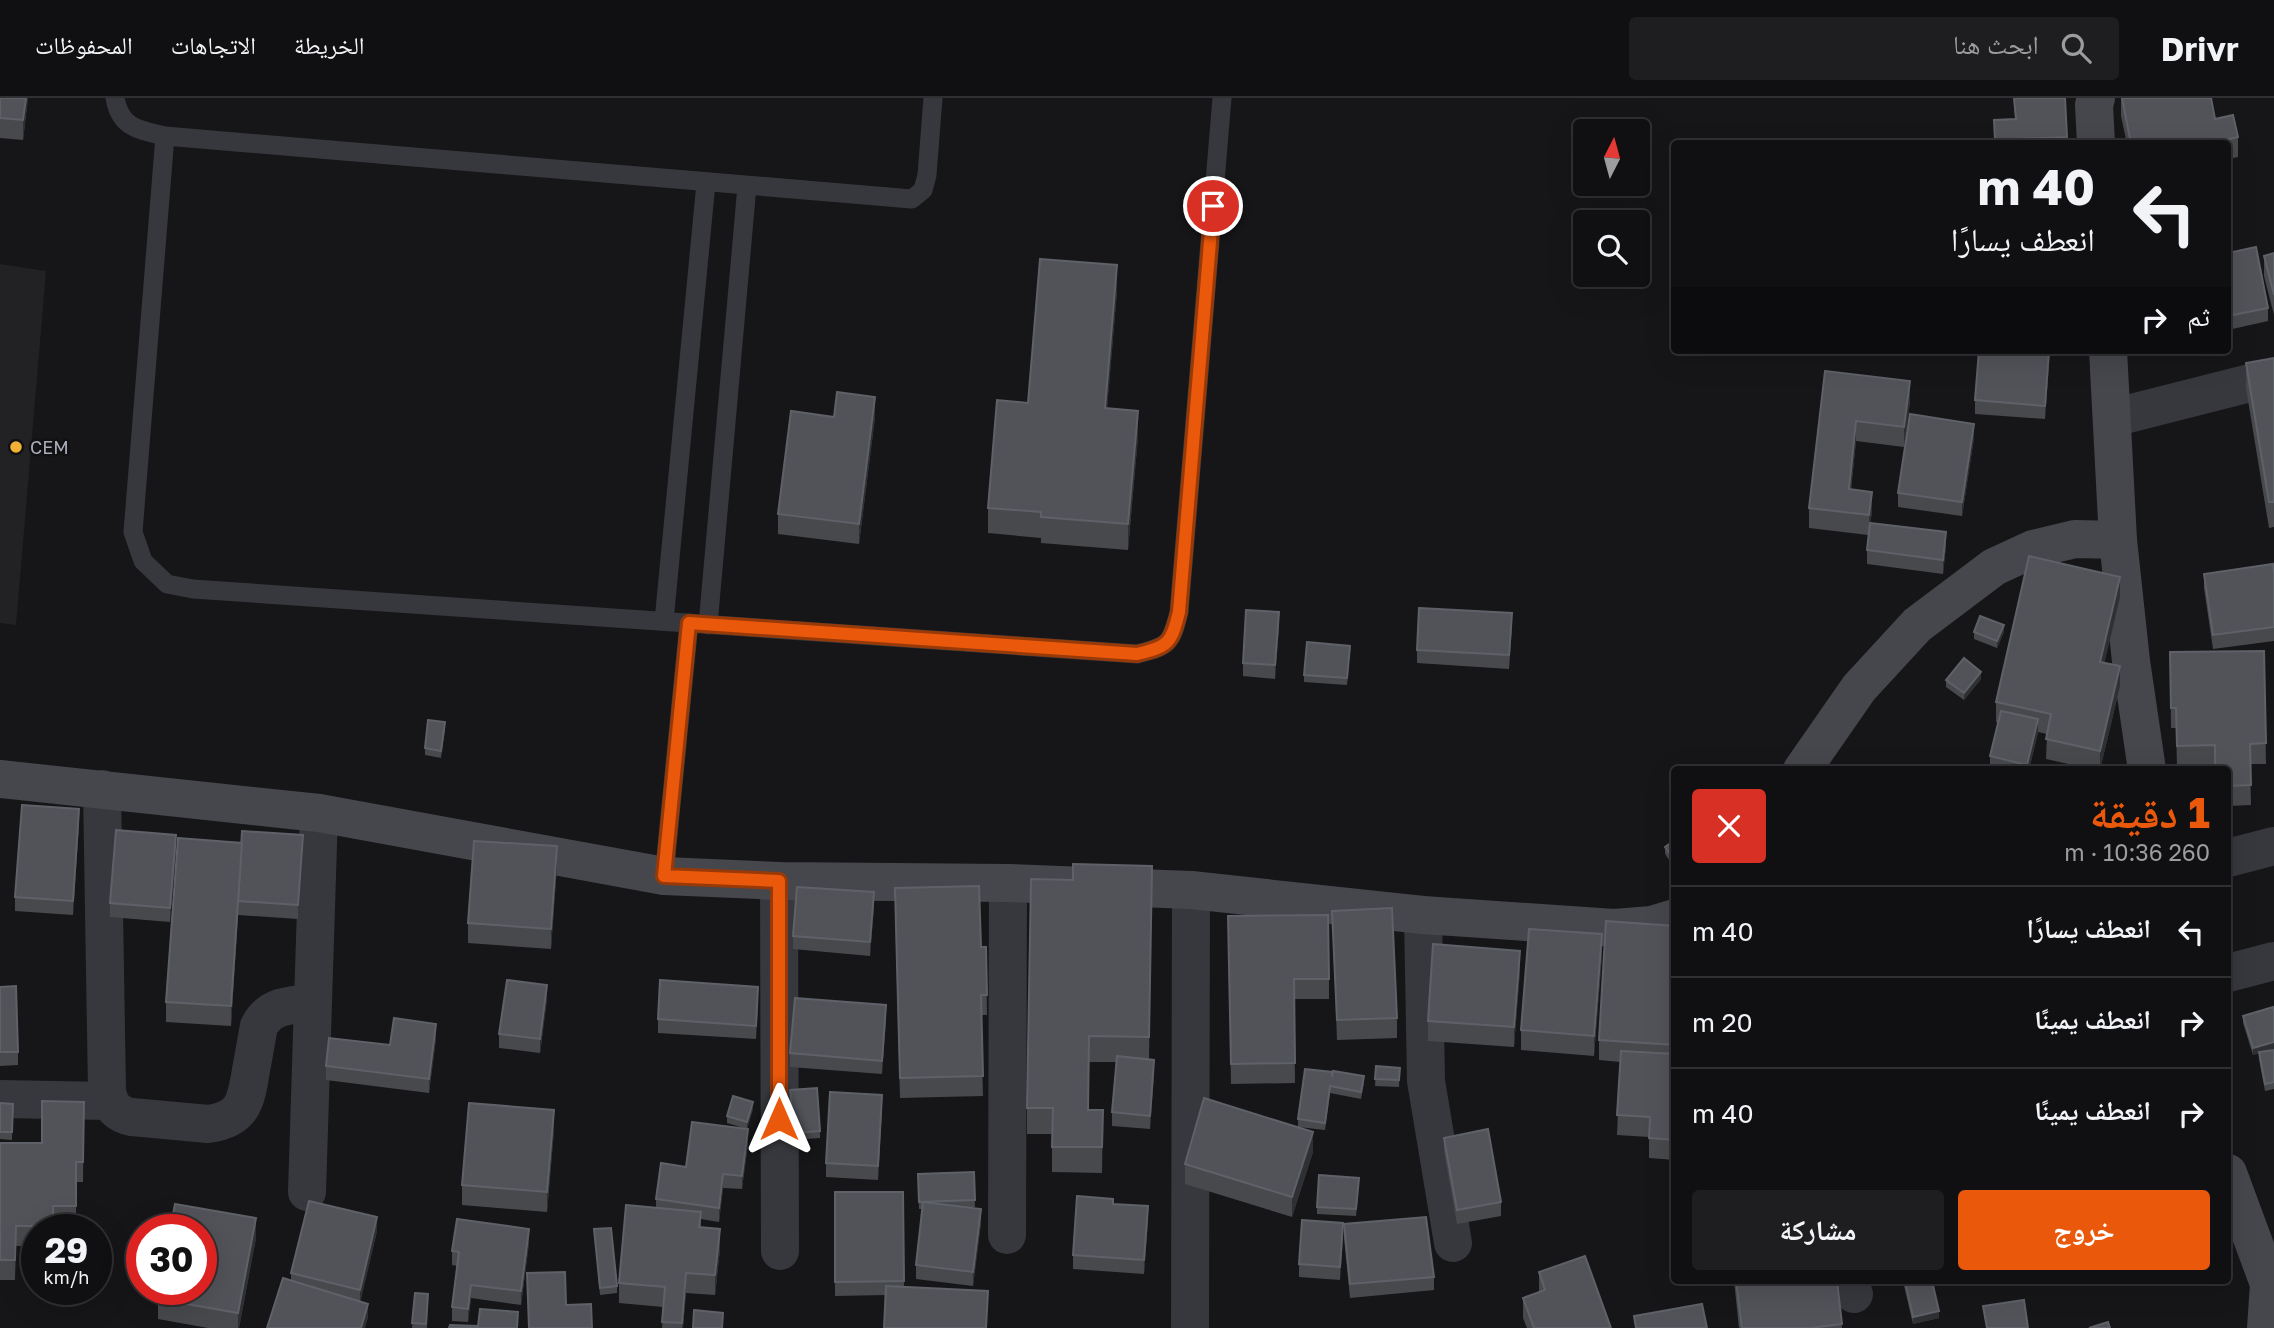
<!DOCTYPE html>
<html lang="ar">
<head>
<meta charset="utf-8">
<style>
  body { margin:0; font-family:"Golos Text","Noto Naskh Arabic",sans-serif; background:#1e1e20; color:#f1f3f6; direction:rtl; height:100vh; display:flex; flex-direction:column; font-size:26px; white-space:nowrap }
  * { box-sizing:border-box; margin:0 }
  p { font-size:23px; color:#9c9d9f }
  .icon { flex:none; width:38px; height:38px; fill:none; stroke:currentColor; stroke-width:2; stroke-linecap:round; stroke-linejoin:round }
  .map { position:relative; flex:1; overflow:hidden; direction:ltr }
  .details { position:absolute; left:1671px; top:668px; width:560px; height:518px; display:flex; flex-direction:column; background:#101012; border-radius:7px; box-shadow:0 7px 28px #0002,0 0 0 2px #303032; direction:rtl }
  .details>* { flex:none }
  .banner { position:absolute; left:1671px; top:42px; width:560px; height:214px; border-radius:7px; box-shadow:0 7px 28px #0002,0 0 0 2px #303032; direction:rtl; background:#101012; color:#f1f3f6; overflow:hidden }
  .needle { width:46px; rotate:6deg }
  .tools { position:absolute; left:1573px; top:21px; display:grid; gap:14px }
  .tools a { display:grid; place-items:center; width:77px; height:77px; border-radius:7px; background:#101012; box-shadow:0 7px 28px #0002,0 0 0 2px #303032; font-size:35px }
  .speed { position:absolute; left:21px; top:1116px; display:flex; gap:14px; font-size:35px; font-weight:700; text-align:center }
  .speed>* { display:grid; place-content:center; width:91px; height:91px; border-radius:50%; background:#101012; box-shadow:0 7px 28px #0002,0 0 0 2px #303032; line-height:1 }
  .speed small { font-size:18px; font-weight:400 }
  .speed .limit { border:10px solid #d22; background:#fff; color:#111 }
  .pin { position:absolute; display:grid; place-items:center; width:60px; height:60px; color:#fff; margin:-30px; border:4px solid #fff; border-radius:50%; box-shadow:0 2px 7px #0007 }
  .me { position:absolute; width:77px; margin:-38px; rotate:0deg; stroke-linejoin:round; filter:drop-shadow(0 0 5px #0008) }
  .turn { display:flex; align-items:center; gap:24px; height:147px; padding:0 21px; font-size:32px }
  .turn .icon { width:91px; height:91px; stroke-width:2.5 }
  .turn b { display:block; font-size:49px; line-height:60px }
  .then { display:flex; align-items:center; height:66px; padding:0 21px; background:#0003; gap:14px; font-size:26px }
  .round { display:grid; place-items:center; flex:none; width:74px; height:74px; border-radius:7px; background:#1e1e20 }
  .headline { display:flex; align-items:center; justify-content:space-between; height:119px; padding:0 21px }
  h1 { font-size:42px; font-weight:700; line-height:52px; color:#ea580c }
  .action { display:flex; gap:14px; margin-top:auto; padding:14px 21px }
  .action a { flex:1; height:80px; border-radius:7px; background:#ea580c; color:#fff; font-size:28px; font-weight:700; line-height:80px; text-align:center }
  .action a+a { background:#1e1e20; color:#f1f3f6 }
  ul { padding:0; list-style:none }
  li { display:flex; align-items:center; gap:21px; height:91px; padding:0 21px; border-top:2px solid #303032 }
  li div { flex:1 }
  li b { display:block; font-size:26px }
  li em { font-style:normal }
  header { display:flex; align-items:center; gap:42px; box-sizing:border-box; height:98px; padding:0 35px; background:#101012; border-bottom:2px solid #303032 }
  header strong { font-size:33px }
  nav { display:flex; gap:38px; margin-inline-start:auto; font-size:24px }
  .search { width:490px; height:63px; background:#1e1e20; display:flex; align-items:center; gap:18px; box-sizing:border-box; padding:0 24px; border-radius:7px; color:#9c9d9f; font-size:26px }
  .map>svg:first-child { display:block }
</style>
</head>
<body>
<header>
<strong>Drivr</strong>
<div class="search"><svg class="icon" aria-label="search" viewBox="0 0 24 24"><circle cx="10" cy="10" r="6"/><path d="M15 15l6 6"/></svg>ابحث هنا</div>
<nav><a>الخريطة</a><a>الاتجاهات</a><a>المحفوظات</a></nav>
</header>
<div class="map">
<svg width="2274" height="1230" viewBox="0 0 2274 1230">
  <rect width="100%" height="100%" fill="#161618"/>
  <!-- built -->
  <path fill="#222225" d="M0 166 46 173 16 527 0 525Z"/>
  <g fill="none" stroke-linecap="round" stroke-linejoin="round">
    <!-- lane -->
    <g stroke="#37383d" stroke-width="19">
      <path d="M115 0C120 30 139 32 165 38L912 101 923 92 927 77 933 0"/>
      <path d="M165 38 133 434 143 463 167 486 193 491 1137 556C1169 548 1171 546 1179 514L1222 0"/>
      <path d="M664 523 706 85"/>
      <path d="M708 527 747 88"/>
      <path d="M664 778 689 525"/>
    </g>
    <!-- street -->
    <g stroke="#37383d" stroke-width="38">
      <path d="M2112 320 2274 279"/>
      <path d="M102 691 107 993C110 1009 117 1016 132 1019L208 1026C244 1021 246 1003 251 972 254 957 256 943 259 928 271 906 290 908 312 905"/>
      <path d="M2228 760 2274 748"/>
      <path d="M779 783 780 1153"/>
      <path d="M1423 817 1426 983 1453 1145"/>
      <path d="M2228 875 2274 863"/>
      <path d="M0 1001 109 1003"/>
      <path d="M307 1094 319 715"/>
      <path d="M1007 1137 1008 785"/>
      <path d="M1847 1183 1854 1196"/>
      <path d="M1190 1230 1191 792"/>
    </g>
    <!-- secondary -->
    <g stroke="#45474d" stroke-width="38">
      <path d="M2096 0 2094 7 2096 46"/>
      <path d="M2118 442 2131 563 2147 672"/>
      <path d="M1802 672 1859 590 1917 527 1994 469 2033 451 2075 441 2118 442 2108 252"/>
      <path d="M0 681 319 715 664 778 779 783 1008 785 1191 792 1423 817 1614 830 1652 827 1675 820"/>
      <path d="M2228 1075 2269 1186 2266 1230"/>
    </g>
  </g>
  <!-- wall -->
  <g fill="#47494d">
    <path d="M0 0H28L23 42 0 40Z"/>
    <path d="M2014 0H2065L2067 46H1994V22L2015 21Z"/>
    <path d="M2121 0 2215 21 2238 39V59L2228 61V46H2127L2121 18Z"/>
    <path d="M2228 155 2268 210V223L2228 232Z"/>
    <path d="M2274 155V217L2264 178V158Z"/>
    <path d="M1117 193 1107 310 1138 339 1128 452 1041 445V440L988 435V410L1028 305Z"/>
    <path d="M2050 252 2045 321 1975 316V302Z"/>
    <path d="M2274 260V429L2269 430 2246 290V265Z"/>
    <path d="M1825 273 1910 303 1904 349 1856 343 1851 392 1872 414 1870 425 1946 448 1943 476 1867 466V452L1868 437 1809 430V410Z"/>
    <path d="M875 319 859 446 778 436V416Z"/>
    <path d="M1974 340 1962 418 1898 409V395Z"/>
    <path d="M2204 476H2274V543L2213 551 2204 490Z"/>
    <path d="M2120 499 2104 565 2120 588 2100 672H2095L2046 661 2047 636 2038 634 2029 672H1990V658L1998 625 1996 624V604Z"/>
    <path d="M1279 528 1275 581 1243 578V565Z"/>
    <path d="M1512 529 1509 571 1417 565V552Z"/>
    <path d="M1974 534H2004L1997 550 1974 541Z"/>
    <path d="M2264 553 2266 666H2250L2251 707 2228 708V672L2215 667 2177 668 2176 630H2171L2170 554Z"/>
    <path d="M1350 555 1347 587 1304 584V577Z"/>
    <path d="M1981 581 1964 602 1946 589V582Z"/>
    <path d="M445 631 441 660 425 657V650Z"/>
    <path d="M79 725 73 817 15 813V799Z"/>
    <path d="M178 740 303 751 298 821 238 817 231 928 166 924V904Z"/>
    <path d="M1675 742 1674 769 1665 756V749Z"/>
    <path d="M176 751 170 824 110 819V805Z"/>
    <path d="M557 768 551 851 468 845V825Z"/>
    <path d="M1152 768 1149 961 1154 976 1150 1031 1112 1028V1014L1116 964H1089L1088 1012H1103L1102 1075 1052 1074V1036H1027V1010L1073 782Z"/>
    <path d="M874 808 870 858 793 851V838Z"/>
    <path d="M895 810 981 849H986L987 917H981L983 998 900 1000Z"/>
    <path d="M1332 813 1397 920V940L1337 942Z"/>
    <path d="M1675 828V1062L1649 1060V1039L1617 1037 1620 964 1599 962V942Z"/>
    <path d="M1228 838 1329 881V901H1294L1295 985 1231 986Z"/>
    <path d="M1602 857 1594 958 1521 952V932Z"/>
    <path d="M1520 873 1514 949 1428 943V923Z"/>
    <path d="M0 889 18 954V967L0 968Z"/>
    <path d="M547 901 540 955 499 950V936Z"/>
    <path d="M758 903 756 941 658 935V921Z"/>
    <path d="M2243 918 2266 953 2274 952V991L2265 993 2259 961V955L2253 957 2243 925Z"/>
    <path d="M886 921 882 976 790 969V955Z"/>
    <path d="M436 940 429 995 326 982V968L390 947Z"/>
    <path d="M1376 968 1400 970 1399 989 1375 988Z"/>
    <path d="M1332 979 1364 985 1361 1001 1330 995 1325 1032 1298 1029V1021Z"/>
    <path d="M790 992 820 1033V1040L794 1042Z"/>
    <path d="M84 1004 83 1084H76V1128H53V1132H37V1148H16L15 1182H0V1045H42Z"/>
    <path d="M0 1005 13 1006 12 1042 0 1041Z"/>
    <path d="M753 1011 747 1031 727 1025V1018Z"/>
    <path d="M882 1011 878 1082 826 1079V1065Z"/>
    <path d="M554 1032 547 1114 462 1107V1087Z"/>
    <path d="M1444 1040 1501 1104V1118L1457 1126 1444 1053Z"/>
    <path d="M748 1045 742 1091 723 1090 719 1124 701 1121V1129L720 1151 715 1197 686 1195 683 1230H662L663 1209 619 1205V1185L656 1109V1101Z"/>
    <path d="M1313 1054 1292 1119 1185 1086V1066Z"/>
    <path d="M974 1074 975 1109H965L981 1125 973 1188 916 1181V1167L922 1111H919L918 1076Z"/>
    <path d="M1359 1087 1356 1118 1317 1116V1109Z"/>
    <path d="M835 1094H903L904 1189 988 1213 886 1197 835 1198Z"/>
    <path d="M1148 1122 1144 1176 1073 1171V1157Z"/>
    <path d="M1344 1126 1434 1179V1192L1350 1200 1344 1140Z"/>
    <path d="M594 1131 617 1188V1195L600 1197Z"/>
    <path d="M377 1133 360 1204 368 1220 291 1182V1175Z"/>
    <path d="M1343 1139 1340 1182 1299 1179V1166Z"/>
    <path d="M256 1140 239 1230H208L158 1221V1201Z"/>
    <path d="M529 1145 521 1207 471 1200 468 1224 452 1223V1209L458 1168 452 1167V1153Z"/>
    <path d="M1539 1174 1611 1230H1527L1523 1220V1200L1539 1195Z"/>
    <path d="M1734 1183H1837L1842 1230H1739Z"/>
    <path d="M1904 1183 1939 1220 1913 1226 1904 1188Z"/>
    <path d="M415 1195 428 1196 427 1230H412Z"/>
  </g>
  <!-- shaded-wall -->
  <g fill="#2f3033">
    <path d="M26 0H28L23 42V22Z"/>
    <path d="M1117 167V193L1105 336V310Z"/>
    <path d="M2049 252H2050L2045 321V308Z"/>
    <path d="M1910 283V303L1904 349V329Z"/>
    <path d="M875 299V319L859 446V426Z"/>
    <path d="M1138 313V339L1128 452V426Z"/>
    <path d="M1856 323V343L1849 411V391Z"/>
    <path d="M1974 326V340L1962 418V404Z"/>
    <path d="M1872 394V414L1869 437V417Z"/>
    <path d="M1946 434V448L1943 476V462Z"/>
    <path d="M2120 479V499L2100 584V564Z"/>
    <path d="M1279 514V528L1275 581V567Z"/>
    <path d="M2004 527V534L1997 550V543Z"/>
    <path d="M2120 568V588L2100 672V653Z"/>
    <path d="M1981 574V581L1964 602V595Z"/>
    <path d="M2038 621V635L2029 672H2027V667Z"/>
    <path d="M79 711V725L73 817V803Z"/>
    <path d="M176 737V751L170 824V810Z"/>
    <path d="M303 737V751L298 821V807Z"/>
    <path d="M242 745 238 817 231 928V908Z"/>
    <path d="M557 748V768L551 851V831Z"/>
    <path d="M874 794V808L870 858V844Z"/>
    <path d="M1602 836V857L1594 958V938Z"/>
    <path d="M1520 853V873L1514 949V929Z"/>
    <path d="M547 887V901L540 955V941Z"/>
    <path d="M758 889V903L756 941V928Z"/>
    <path d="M886 907V921L882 976V963Z"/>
    <path d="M436 926V940L429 995V981Z"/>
    <path d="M2274 944V951L2253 957V950Z"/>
    <path d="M1154 962V976L1150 1031V1018Z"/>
    <path d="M882 997V1011L878 1082V1068Z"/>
    <path d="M753 1004V1011L747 1031V1024Z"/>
    <path d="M554 1012V1032L547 1114V1094Z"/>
    <path d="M748 1031V1045L742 1091V1078Z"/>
    <path d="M1313 1034V1054L1292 1119V1099Z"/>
    <path d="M723 1076V1090L719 1124V1110Z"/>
    <path d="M1148 1108V1122L1144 1176V1162Z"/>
    <path d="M981 1111V1125L973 1188V1174Z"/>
    <path d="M377 1119V1133L360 1206V1192Z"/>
    <path d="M256 1120V1140L239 1230H238V1215Z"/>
    <path d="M1343 1125V1139L1340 1182V1169Z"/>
    <path d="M529 1131V1145L521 1207V1193Z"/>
    <path d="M720 1131V1151L715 1197V1177Z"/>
    <path d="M686 1175V1195L683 1230H682Z"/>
    <path d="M471 1187V1200L468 1224V1211Z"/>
    <path d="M368 1206V1220L365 1230H361Z"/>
    <path d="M1939 1213V1220L1913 1226V1219Z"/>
  </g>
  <!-- building -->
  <g fill="#525359" stroke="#5f6168" stroke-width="2">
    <path d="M0 0H26L23 22 0 20Z"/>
    <path d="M2014 0H2065L2067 39 1995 42 1994 22 2016 21Z"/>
    <path d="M2122 0H2211L2215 21 2233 17 2238 39 2208 46H2131Z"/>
    <path d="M2256 149 2268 210 2228 218V155Z"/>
    <path d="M2274 155V197L2264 158Z"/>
    <path d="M1040 161 1117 167 1105 310 1138 313 1128 426 1041 419V414L988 410 997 302 1028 305Z"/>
    <path d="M1979 252H2049L2045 308 1975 302Z"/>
    <path d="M2274 260V404H2269L2246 265Z"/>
    <path d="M1825 273 1910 283 1904 329 1856 323 1849 391 1872 394 1869 417 1809 410Z"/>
    <path d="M837 294 875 299 859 426 778 416 791 313 834 319Z"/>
    <path d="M1910 316 1974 326 1962 404 1898 395Z"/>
    <path d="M1870 425 1946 434 1943 462 1867 452Z"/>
    <path d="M2029 458 2120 479 2100 564 2120 568 2100 653 2046 641 2051 616 1996 604Z"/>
    <path d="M2273 466 2274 476V529L2213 537 2204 476Z"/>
    <path d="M1419 510 1512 515 1509 557 1417 552Z"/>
    <path d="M1246 512 1279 514 1275 567 1243 565Z"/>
    <path d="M1980 518 2004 527 1997 543 1974 534Z"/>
    <path d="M1307 544 1350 548 1347 580 1304 577Z"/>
    <path d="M2264 553 2266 645 2250 646 2251 687 2228 688V672H2215V647L2177 648 2176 610H2171L2170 554Z"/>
    <path d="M1964 560 1981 574 1964 595 1946 582Z"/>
    <path d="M2001 613 2038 621 2027 667 1990 658Z"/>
    <path d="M428 622 445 624 441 653 425 650Z"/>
    <path d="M22 707 79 711 73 803 15 799Z"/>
    <path d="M116 732 176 737 170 810 110 805Z"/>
    <path d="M242 733 303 737 298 807 238 803Z"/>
    <path d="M178 740 242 745 231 908 166 904Z"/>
    <path d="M1675 742V761L1674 762 1665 749Z"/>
    <path d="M474 743 557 748 551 831 468 825Z"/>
    <path d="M1073 766 1152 768 1149 939 1089 938 1088 1012H1103L1102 1049H1052L1053 1010H1027L1031 781 1073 782Z"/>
    <path d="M979 788 981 849H986L987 897H981L983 978 900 980 895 790Z"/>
    <path d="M797 789 874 794 870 844 793 838Z"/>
    <path d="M1392 810 1397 920 1337 922 1332 813Z"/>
    <path d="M1328 817 1329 881H1294L1295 965 1231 966 1228 818Z"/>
    <path d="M1606 823 1675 828V947L1599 942Z"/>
    <path d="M1529 831 1602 836 1594 938 1521 932Z"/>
    <path d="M1433 846 1520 853 1514 929 1428 923Z"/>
    <path d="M507 882 547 887 540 941 499 936Z"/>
    <path d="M660 882 758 889 756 928 658 921Z"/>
    <path d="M16 888 18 954H0V889Z"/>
    <path d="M795 900 886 907 882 963 790 955Z"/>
    <path d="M2273 909 2274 914V944L2253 950 2243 918Z"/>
    <path d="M394 920 436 926 429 981 326 968 329 940 390 947Z"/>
    <path d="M2274 952V984L2265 986 2259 954Z"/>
    <path d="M1621 953 1675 956V1042L1649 1040 1650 1019 1617 1017Z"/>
    <path d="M1117 958 1154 962 1150 1018 1112 1014Z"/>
    <path d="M1376 968 1400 970 1399 982 1375 981Z"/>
    <path d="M1305 971 1332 974V979L1333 973 1364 978 1361 994 1330 988 1325 1025 1298 1021Z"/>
    <path d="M817 990 820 1033 794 1035 790 992Z"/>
    <path d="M830 994 882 997 878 1068 826 1065Z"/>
    <path d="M733 998 753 1004 747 1024 727 1018Z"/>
    <path d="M1204 1000 1313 1034 1292 1099 1185 1066Z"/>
    <path d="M42 1003 84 1004 83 1064H76V1108H53V1128H16L15 1162H0V1045H42Z"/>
    <path d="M0 1005 13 1006 12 1034H0Z"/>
    <path d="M469 1005 554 1012 547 1094 462 1087Z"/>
    <path d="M692 1024 748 1031 742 1078 723 1076 719 1110 656 1101 661 1065 686 1069Z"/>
    <path d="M1488 1031 1501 1104 1457 1112 1444 1040Z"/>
    <path d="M974 1074 975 1102 919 1104 918 1076Z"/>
    <path d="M1319 1077 1359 1080 1356 1111 1317 1109Z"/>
    <path d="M835 1094H903L904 1183 835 1184Z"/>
    <path d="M1077 1098 1113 1101V1106L1148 1108 1144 1162 1073 1157Z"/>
    <path d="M309 1103 377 1119 360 1192 291 1175Z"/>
    <path d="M923 1104 981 1111 973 1174 916 1167Z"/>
    <path d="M175 1106 256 1120 238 1215 158 1201 159 1192H201V1132H170Z"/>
    <path d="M626 1107 701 1114 699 1129 720 1131 715 1177 686 1175 682 1225 662 1224 665 1189 619 1185Z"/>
    <path d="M1426 1119 1434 1179 1350 1186 1344 1126Z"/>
    <path d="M457 1121 529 1131 521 1193 471 1187 468 1211 452 1209 459 1154 452 1153Z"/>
    <path d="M1302 1122 1343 1125 1340 1169 1299 1166Z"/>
    <path d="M611 1130 617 1188 600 1190 594 1131Z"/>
    <path d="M1585 1158 1611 1230H1534L1523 1200 1545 1192 1539 1174Z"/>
    <path d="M565 1174 566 1207 591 1206 592 1230H529L527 1175Z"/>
    <path d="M283 1180 368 1206 361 1230H267Z"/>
    <path d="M1736 1183H1837L1842 1226 1811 1230H1742Z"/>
    <path d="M1905 1183H1932L1939 1213 1913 1219Z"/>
    <path d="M886 1188 988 1193 986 1230H884Z"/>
    <path d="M415 1195 428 1196 426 1226 412 1225Z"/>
    <path d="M2024 1202 2028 1230H1987L1983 1208Z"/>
    <path d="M1702 1206 1707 1230H1636L1634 1218Z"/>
    <path d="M480 1211 518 1214 517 1230H449L450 1227 478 1228Z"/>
    <path d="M694 1212 723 1215 722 1230H693Z"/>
    <path d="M2108 1224 2110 1230H2089Z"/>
  </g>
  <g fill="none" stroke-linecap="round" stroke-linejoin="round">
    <defs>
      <path id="route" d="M779 1021V783L664 778 689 525 1137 556C1169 548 1171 546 1179 514L1213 108"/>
    </defs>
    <!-- route casing -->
    <use href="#route" stroke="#983908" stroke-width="18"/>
    <!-- route -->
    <use href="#route" stroke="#ea580c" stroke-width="12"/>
  </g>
  <!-- markers -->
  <circle fill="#f2b134" stroke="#111113" stroke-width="2.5" cx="16" cy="349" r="7"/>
  <g text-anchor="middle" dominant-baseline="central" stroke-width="5" stroke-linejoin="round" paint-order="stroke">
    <!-- poi labels -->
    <g font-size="18" fill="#a8adb8" stroke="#111113" text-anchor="start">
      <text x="30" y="349">CEM</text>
    </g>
  </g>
</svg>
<div class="tools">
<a><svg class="needle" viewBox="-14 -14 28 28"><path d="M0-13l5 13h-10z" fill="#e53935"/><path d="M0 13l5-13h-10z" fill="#9c9d9f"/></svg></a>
<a><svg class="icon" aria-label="search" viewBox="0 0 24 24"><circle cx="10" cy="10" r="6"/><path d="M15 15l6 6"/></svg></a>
</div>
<div class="speed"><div>29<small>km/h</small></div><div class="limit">30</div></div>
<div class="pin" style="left:1213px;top:108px;background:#d93025"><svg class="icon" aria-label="arrive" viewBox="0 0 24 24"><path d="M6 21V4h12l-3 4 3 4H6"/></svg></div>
<svg class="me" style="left:779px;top:1021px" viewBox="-20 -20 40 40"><path d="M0-17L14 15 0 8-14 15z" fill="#ea580c" stroke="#fff" stroke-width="4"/></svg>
<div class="banner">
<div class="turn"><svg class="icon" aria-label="left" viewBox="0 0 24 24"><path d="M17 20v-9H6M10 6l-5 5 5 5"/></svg><div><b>40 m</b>انعطف يسارًا</div></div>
<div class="then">ثم<svg class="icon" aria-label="right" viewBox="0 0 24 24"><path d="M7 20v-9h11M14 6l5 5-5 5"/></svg></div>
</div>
<section class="details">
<div class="headline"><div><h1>1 دقيقة</h1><p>260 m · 10:36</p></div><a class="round" style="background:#d93025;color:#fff"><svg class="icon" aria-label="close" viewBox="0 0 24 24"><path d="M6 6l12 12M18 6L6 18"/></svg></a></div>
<ul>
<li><svg class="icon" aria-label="left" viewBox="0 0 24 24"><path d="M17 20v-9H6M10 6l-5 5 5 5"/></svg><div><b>انعطف يسارًا</b></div><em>40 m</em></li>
<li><svg class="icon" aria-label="right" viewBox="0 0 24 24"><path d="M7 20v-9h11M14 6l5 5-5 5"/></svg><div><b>انعطف يمينًا</b></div><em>20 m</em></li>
<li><svg class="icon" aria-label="right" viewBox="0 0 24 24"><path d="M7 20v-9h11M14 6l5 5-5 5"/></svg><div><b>انعطف يمينًا</b></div><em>40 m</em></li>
</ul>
<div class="action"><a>خروج</a><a>مشاركة</a></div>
</section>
</div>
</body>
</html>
